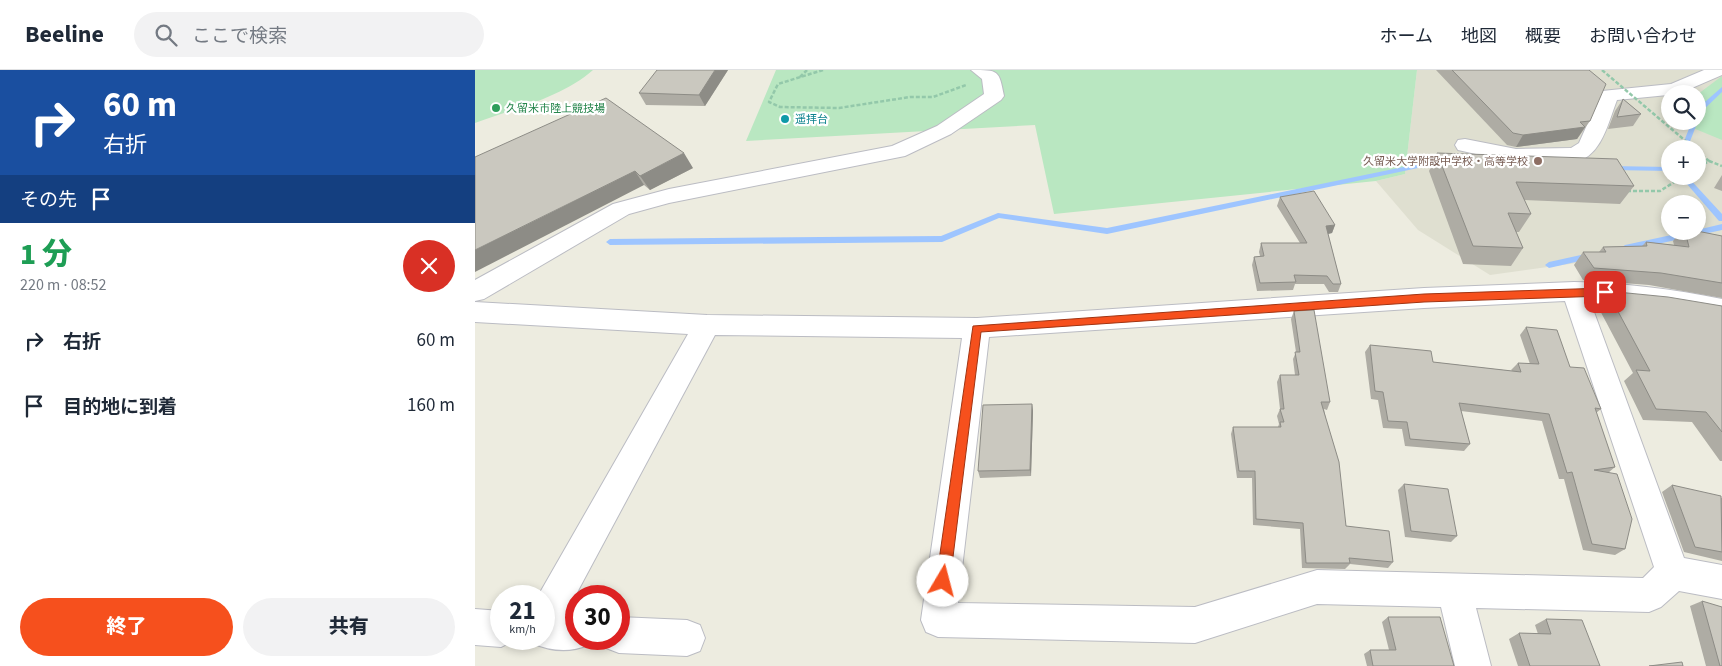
<!DOCTYPE html>
<html lang="ja">
<head>
<meta charset="utf-8">
<style>
  body { margin:0; font-family:"Source Sans 3","Noto Sans JP",sans-serif; background:#f2f2f3; color:#1f2937; height:100vh; display:flex; flex-direction:column; font-size:19px; white-space:nowrap }
  * { box-sizing:border-box; margin:0 }
  p { font-size:16px; color:#747a83 }
  .icon { flex:none; width:28px; height:28px; fill:none; stroke:currentColor; stroke-width:2; stroke-linecap:round; stroke-linejoin:round }
  .map { position:relative; flex:1; overflow:hidden }
  .drawer { display:flex; flex-direction:column; background:#fff; width:475px }
  .drawer>* { flex:none }
  .hud { background:#1a4fa0; color:#fff; overflow:hidden }
  .tools { position:absolute; left:1186px; top:15px; display:grid; gap:10px }
  .tools a { display:grid; place-items:center; width:45px; height:45px; border-radius:50%; background:#fff; box-shadow:0 2px 8px #0003; font-size:25px }
  .speed { position:absolute; left:15px; top:515px; display:flex; gap:10px; font-size:25px; font-weight:700; text-align:center }
  .speed>* { display:grid; place-content:center; width:65px; height:65px; border-radius:50%; background:#fff; box-shadow:0 2px 8px #0003; line-height:1 }
  .speed small { font-size:12px; font-weight:400 }
  .speed .limit { border:8px solid #d22; background:#fff; color:#111 }
  .pin { position:absolute; display:grid; place-items:center; width:42px; height:42px; color:#fff; margin:-21px; border-radius:10px; box-shadow:0 2px 8px #0006 }
  .me { position:absolute; width:55px; margin:-28px; rotate:8deg; stroke-linejoin:round; filter:drop-shadow(0 0 4px #0008) }
  .turn { display:flex; align-items:center; gap:18px; height:105px; padding:0 20px; font-size:22px }
  .turn .icon { width:65px; height:65px; stroke-width:2.5 }
  .turn b { display:block; font-size:35px; line-height:42px }
  .then { display:flex; align-items:center; height:48px; padding:0 20px; background:#0003; gap:10px; font-size:19px }
  .round { display:grid; place-items:center; flex:none; width:52px; height:52px; border-radius:26px; background:#f2f2f3 }
  .headline { display:flex; align-items:center; justify-content:space-between; height:85px; padding:0 20px }
  h1 { font-size:30px; font-weight:800; line-height:38px; color:#1e9e55 }
  .button { display:flex; gap:10px; margin-top:auto; padding:10px 20px }
  .button a { flex:1; height:58px; border-radius:30px; background:#f6501d; color:#fff; font-size:20px; font-weight:800; line-height:58px; text-align:center }
  .button a+a { background:#f2f2f3; color:#1f2937 }
  ul { padding:0; list-style:none }
  li { display:flex; align-items:center; gap:15px; height:65px; padding:0 20px }
  li div { flex:1 }
  li b { display:block; font-size:19px }
  li em { font-style:normal }
  header { display:flex; align-items:center; gap:30px; box-sizing:border-box; height:70px; padding:0 25px; background:#fff; border-bottom:1px solid #e0e1e3 }
  header strong { font-size:24px }
  nav { display:flex; gap:28px; margin-inline-start:auto; font-size:18px }
  .search { width:350px; height:45px; background:#f2f2f3; display:flex; align-items:center; gap:12px; box-sizing:border-box; padding:0 18px; border-radius:28px; color:#747a83; font-size:19px }
  main { display:flex; flex:1; min-height:0 }
  .map>svg:first-child { display:block }
</style>
</head>
<body>
<header>
<strong>Beeline</strong>
<div class="search"><svg class="icon" aria-label="search" viewBox="0 0 24 24"><circle cx="10" cy="10" r="6"/><path d="M15 15l6 6"/></svg>ここで検索</div>
<nav><a>ホーム</a><a>地図</a><a>概要</a><a>お問い合わせ</a></nav>
</header>
<main>
<section class="drawer">
<div class="hud">
<div class="turn"><svg class="icon" aria-label="right" viewBox="0 0 24 24"><path d="M7 20v-9h11M14 6l5 5-5 5"/></svg><div><b>60 m</b>右折</div></div>
<div class="then">その先<svg class="icon" aria-label="arrive" viewBox="0 0 24 24"><path d="M6 21V4h12l-3 4 3 4H6"/></svg></div>
</div>
<div class="headline"><div><h1>1 分</h1><p>220 m · 08:52</p></div><a class="round" style="background:#d93025;color:#fff"><svg class="icon" aria-label="close" viewBox="0 0 24 24"><path d="M6 6l12 12M18 6L6 18"/></svg></a></div>
<ul>
<li><svg class="icon" aria-label="right" viewBox="0 0 24 24"><path d="M7 20v-9h11M14 6l5 5-5 5"/></svg><div><b>右折</b></div><em>60 m</em></li>
<li><svg class="icon" aria-label="arrive" viewBox="0 0 24 24"><path d="M6 21V4h12l-3 4 3 4H6"/></svg><div><b>目的地に到着</b></div><em>160 m</em></li>
</ul>
<div class="button"><a>終了</a><a>共有</a></div>
</section>
<div class="map">
<svg width="1247" height="596" viewBox="0 0 1247 596">
  <rect width="100%" height="100%" fill="#edece0"/>
  <!-- education -->
  <path fill="#dfdfd0" fill-rule="evenodd" d="M942 0H1247V173L1015 205 943 160 901 111 930 104ZM1195 24H1222V51H1195ZM1195 79H1222V106H1195ZM1195 134H1222V161H1195Z"/>
  <!-- green -->
  <g fill="#b9e7c1">
    <path d="M0 0H118C88 27 38 39 0 53Z"/>
    <path d="M301 0H942L930 104 901 111 579 144 560 55 271 71Z"/>
    <path d="M1247 6V70L1201 51H1222L1223 24Z"/>
  </g>
  <g fill="none" stroke-linecap="round" stroke-linejoin="round">
    <!-- stream -->
    <g fill="#9ec5ff" fill-rule="evenodd">
      <path d="M1247 17V22L1222 46 1223 38Z"/>
      <path d="M1222 50 1223 51 1212 79H1206L1217 51H1222Z"/>
      <path d="M969 91 972 93 971 95 943 98 632 164 524 148 467 172 135 175 131 172 135 169 466 166 523 143 632 158 943 94Z"/>
      <path d="M1134 96 1195 97V101L1136 100 1133 98Z"/>
      <path d="M1205 106H1212L1247 144V151H1244Z"/>
      <path d="M1247 154V160L1150 181 1146 178 1150 175 1215 161H1222V160Z"/>
      <path d="M1115 183 1119 186 1118 188 1074 198 1070 195 1074 192Z"/>
    </g>
    <defs>
      <g id="minor">
        <path d="M496 0C524 0 524 0 529 26L526 30 476 64 430 86 194 133 154 144 9 229 0 231V210L138 134 194 119 417 76 462 56 509 24 507 9Z"/>
        <path d="M1229 0H1247V5L1203 24 1142 30C1133 53 1127 85 1101 92L1041 93 983 80 980 75 983 70 990 69 1041 79 1096 78 1104 73 1127 21 1196 14Z"/>
        <path d="M1099 212C1150 213 1198 219 1247 229V249C1203 239 1160 232 1115 231L1209 488 1247 495V529L1204 521 1186 537 1174 542 1001 538 1016 596H980L966 537 842 534 720 573 463 567 451 562 446 550 487 268 240 265 90 545H101V569H116L113 575C95 583 75 581 57 573L55 569H69V526H63L213 264 0 252V232L232 245 502 248 949 218ZM1090 231 1179 497 1168 508 842 500 720 537 483 533 514 267 949 238Z"/>
        <path d="M0 539 26 541V569H40L38 571 26 577 0 575Z"/>
        <path d="M144 547 212 550 225 555 230 568 225 581 212 586 144 583 131 578 128 569H144Z"/>
      </g>
    </defs>
    <!-- minor casing -->
    <use href="#minor" stroke="#bbbcc3" stroke-width="2"/>
    <!-- path -->
    <g stroke="#93c8aa" stroke-width="2.5" stroke-dasharray="4 2" stroke-linecap="butt">
      <path d="M348 0 303 14 294 32 305 37 364 38 435 27H458L491 15"/>
      <path d="M325 7 332 0"/>
      <path d="M1222 81 1234 91 1222 98"/>
      <path d="M1234 91 1247 96"/>
      <path d="M1152 121H1185L1209 106"/>
    </g>
    <!-- minor -->
    <use href="#minor" fill="#fff" fill-rule="evenodd"/>
    <!-- path-bridge -->
    <path stroke="#93c8aa" stroke-width="2.5" stroke-dasharray="4 2" stroke-linecap="butt" d="M1127 0 1220 79"/>
  </g>
  <!-- wall -->
  <g fill="#aeaca4">
    <path d="M253 0 230 36 171 35 164 23Z"/>
    <path d="M961 0H1115V51L1102 69 1041 77 1032 75Z"/>
    <path d="M1148 29 1166 44 1158 56 1133 59 1140 41Z"/>
    <path d="M962 83 1159 116 1145 134 1049 130 1056 144 1044 162H1041L1048 178 1036 196 988 194 954 101Z"/>
    <path d="M0 87 218 98 175 120 169 115Z"/>
    <path d="M1247 105V121L1239 118Z"/>
    <path d="M805 127 860 155 857 163 853 164 866 214 863 222H854L849 214H820L818 220 782 221 777 195 779 187 785 186 784 182 786 173H825L802 136Z"/>
    <path d="M1206 161H1222L1247 166V228L1174 215 1108 210 1099 195 1108 182H1124L1128 177 1167 176 1171 172 1199 175 1198 171Z"/>
    <path d="M1132 221 1247 236V391H1245L1217 352 1168 350 1149 311 1158 303 1121 233Z"/>
    <path d="M819 241 855 332 852 340 849 339 871 456 918 492 913 498 875 494 870 499 827 498 825 459 778 455 777 408H762L756 364 758 357H803L804 354 802 346 805 339 802 312 805 305H820L818 289 821 282 816 249Z"/>
    <path d="M1051 257 1095 297 1126 339 1121 343 1140 397 1133 403 1150 479 1140 485 1108 480 1089 409H1084L1067 351 986 341 995 374 989 381 930 376 927 359 908 358 903 330 896 329 890 282 895 275 958 292 1037 301 1036 300 1043 293 1055 294 1045 265Z"/>
    <path d="M557 334 558 341 556 406 505 408 503 401Z"/>
    <path d="M929 414 982 466 976 472 930 467 923 420Z"/>
    <path d="M1197 415 1247 428V491L1209 482 1187 422Z"/>
    <path d="M1227 531 1247 596H1231L1215 536Z"/>
    <path d="M913 547 979 596H892L889 584 895 580H914L907 552Z"/>
    <path d="M1071 549 1125 596H1043L1034 569 1044 563 1063 564 1060 555Z"/>
  </g>
  <!-- shaded-wall -->
  <g fill="#8d8c86">
    <path d="M240 0H253L230 36 224 25Z"/>
    <path d="M1110 57 1102 69 1041 77 1048 65Z"/>
    <path d="M209 83 218 98 175 120 165 106Z"/>
    <path d="M160 101 169 115 0 202V180Z"/>
    <path d="M860 155 857 163 848 165 851 156Z"/>
    <path d="M557 334 558 341 556 406 555 400Z"/>
  </g>
  <!-- building -->
  <g fill="#cac8bf" stroke="#8d8c86">
    <path d="M182 0H240L224 25 164 23Z"/>
    <path d="M977 0H1114L1131 14 1115 51 1105 52 1110 57 1048 65 1038 63Z"/>
    <path d="M131 28 209 83 165 106 160 101 0 180V87Z"/>
    <path d="M1148 29 1166 44 1142 47Z"/>
    <path d="M962 83 1142 89 1159 116 1041 112 1056 144 1033 143 1048 178 998 176Z"/>
    <path d="M839 121 860 155 851 156 866 214H858L852 206 819 205 821 212 785 213 779 187 789 186 786 173H832L805 127Z"/>
    <path d="M1210 161H1222L1247 166V213L1186 203 1119 198 1108 182H1131L1128 177 1172 176 1171 172 1214 177Z"/>
    <path d="M1132 221 1193 227 1247 236V362L1231 342 1181 339 1161 300 1175 301Z"/>
    <path d="M839 240 855 332H846L864 392 871 456 914 461 918 492 874 488 875 493H831L828 453 781 449 780 401H764L758 357H806L805 352H809L805 339H809L805 305H824L820 282H825L819 241Z"/>
    <path d="M1051 257 1082 260 1095 297 1109 298 1126 339 1120 338 1140 397 1119 400 1142 404 1157 449 1150 479 1117 474 1097 402 1092 403 1074 344 984 333 995 374 935 369 932 352 913 351 908 322 900 321 895 275 956 281 958 292 1046 302 1043 293 1064 294Z"/>
    <path d="M557 334 555 400 503 401 508 335Z"/>
    <path d="M929 414 973 419 982 466 936 461Z"/>
    <path d="M1197 415 1246 426 1247 482 1220 477Z"/>
    <path d="M1227 531 1247 537V596H1245Z"/>
    <path d="M913 547H965L979 596H898L895 580H921Z"/>
    <path d="M1071 549 1107 550 1125 596H1055L1044 563 1076 564Z"/>
    <path d="M1207 592 1208 596H1174Z"/>
  </g>
  <!-- route -->
  <path fill="#f6501d" stroke="#a03413" d="M1130 218 1135 222 1130 226 949 232 506 262 475 511 473 516 468 518 463 516 461 511 498 256 949 224Z"/>
  <!-- markers -->
  <circle fill="#2e9e5b" stroke="#fff" stroke-width="2" cx="21" cy="38" r="5"/>
  <circle fill="#0f9aa8" stroke="#fff" stroke-width="2" cx="310" cy="49" r="5"/>
  <circle fill="#8d6e63" stroke="#fff" stroke-width="2" cx="1063" cy="91" r="5"/>
  <g text-anchor="middle" dominant-baseline="central" stroke-width="4.5" stroke-linejoin="round" paint-order="stroke">
    <!-- far-leisure labels -->
    <g font-size="11" fill="#27864d" stroke="#fff" text-anchor="start">
      <text x="31" y="38">久留米市陸上競技場</text>
    </g>
    <!-- far-culture labels -->
    <g font-size="11" fill="#0d838f" stroke="#fff" text-anchor="start">
      <text x="320" y="49">遥拝台</text>
    </g>
    <!-- far-education labels -->
    <g font-size="11" fill="#785e54" stroke="#fff" text-anchor="end">
      <text x="1053" y="91">久留米大学附設中学校・高等学校</text>
    </g>
  </g>
</svg>
<div class="tools">
<a><svg class="icon" aria-label="search" viewBox="0 0 24 24"><circle cx="10" cy="10" r="6"/><path d="M15 15l6 6"/></svg></a>
<a>+</a>
<a>−</a>
</div>
<div class="speed"><div>21<small>km/h</small></div><div class="limit">30</div></div>
<div class="pin" style="left:1130px;top:222px;background:#d93025"><svg class="icon" aria-label="arrive" viewBox="0 0 24 24"><path d="M6 21V4h12l-3 4 3 4H6"/></svg></div>
<svg class="me" style="left:468px;top:511px" viewBox="-20 -20 40 40"><circle r="19" fill="#fff"/><path d="M0-13L10 11 0 6-10 11z" fill="#f6501d"/></svg>
</div>
</main>
</body>
</html>
